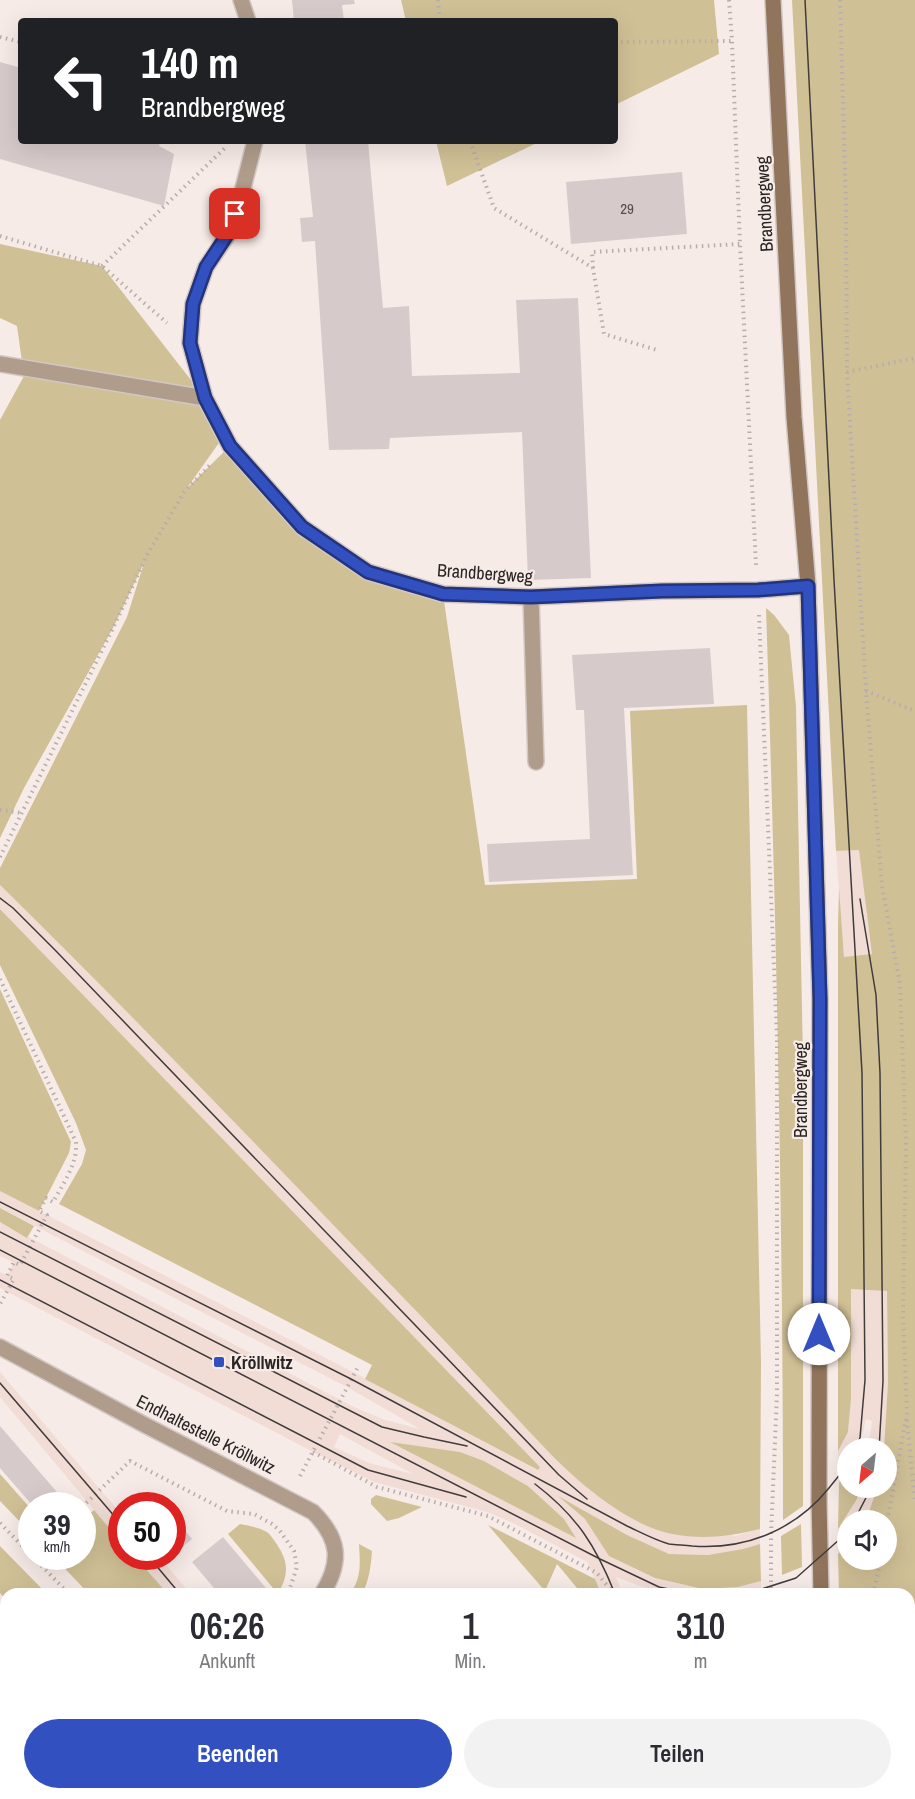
<!DOCTYPE html>
<html lang="de">
<head>
<meta charset="utf-8">
<style>
  body { margin:0; font-family:"Archivo Narrow",sans-serif; background:#f2f2f3; color:#2b2b33; height:100vh; display:flex; flex-direction:column; font-size:22px; white-space:nowrap }
  * { box-sizing:border-box; margin:0 }
  p { font-size:20px; color:#7c7c81 }
  .icon { flex:none; width:33px; height:33px; fill:none; stroke:currentColor; stroke-width:2; stroke-linecap:round; stroke-linejoin:round }
  .map { position:relative; flex:1; overflow:hidden }
  .details { position:absolute; left:0px; top:1588px; width:915px; height:212px; display:flex; flex-direction:column; background:#fff; border-radius:18px 18px 0 0; box-shadow:0 6px 24px #0002 }
  .details>* { flex:none }
  .banner { position:absolute; left:18px; top:18px; width:600px; height:126px; border-radius:6px; box-shadow:0 6px 24px #0002; background:#202124; color:#fff; overflow:hidden }
  .needle { width:39px; rotate:208deg }
  .buttons { position:absolute; left:837px; top:1438px; display:grid; gap:12px }
  .buttons a { display:grid; place-items:center; width:60px; height:60px; border-radius:50%; background:#fff; box-shadow:0 6px 24px #0002; font-size:30px }
  .speed { position:absolute; left:18px; top:1492px; display:flex; gap:12px; font-size:30px; font-weight:700; text-align:center }
  .speed>* { display:grid; place-content:center; width:78px; height:78px; border-radius:50%; background:#fff; box-shadow:0 6px 24px #0002; line-height:1 }
  .speed small { font-size:15px; font-weight:400 }
  .speed .limit { border:9px solid #d22; background:#fff; color:#111 }
  .pin { position:absolute; display:grid; place-items:center; width:51px; height:51px; color:#fff; margin:-26px; border-radius:12px; box-shadow:0 3px 9px #0006 }
  .me { position:absolute; width:66px; margin:-33px; rotate:0deg; stroke-linejoin:round; filter:drop-shadow(0 0 4px #0008) }
  .turn { display:flex; align-items:center; gap:21px; height:126px; padding:0 24px; font-size:27px }
  .turn .icon { width:78px; height:78px; stroke-width:2.5 }
  .turn b { display:block; font-size:42px; line-height:51px }
  .eta { display:flex; justify-content:space-evenly; align-items:center; height:102px; text-align:center }
  .eta b { font-size:36px; font-weight:600; line-height:42px }
  .action { display:flex; gap:12px; margin-top:auto; padding:12px 24px }
  .action a { flex:1; height:69px; border-radius:36px; background:#3350c1; color:#fff; font-size:24px; font-weight:600; line-height:69px; text-align:center }
  .action a+a { background:#f2f2f3; color:#2b2b33 }
  .map>svg:first-child { display:block }
</style>
</head>
<body>
<div class="map">
<svg width="915" height="1799" viewBox="0 0 915 1799">
  <rect width="100%" height="100%" fill="#f7ebe7"/>
  <!-- built -->
  <g fill="#f1ddd6" fill-rule="evenodd">
    <path d="M859 850 876 955 844 958 836 851Z"/>
    <path d="M0 885 95 978 246 1134 436 1332 542 1445 594 1494 735 1536 760 1529V1544L743 1549 708 1555 669 1554 627 1535 562 1499 585 1519 594 1531 655 1578 703 1589 738 1587 761 1581V1594H661L616 1577 623 1594H601L587 1562 515 1524 487 1512 374 1482 313 1452 0 1288V1272L7 1275 14 1263 0 1256V1222L354 1407 382 1419 420 1429 347 1387 0 1208V1191L355 1373 537 1470 540 1467 0 909ZM340 1434 413 1474 369 1463 334 1447ZM392 1443 460 1452 484 1461 528 1486 564 1519 575 1537Z"/>
    <path d="M851 1289 887 1290 888 1383 886 1440 884 1449H868L872 1421 866 1419 859 1449H848L847 1470 839 1483 838 1451 848 1432 851 1399Z"/>
    <path d="M0 1372 121 1514V1542L0 1397Z"/>
    <path d="M860 1488H877L868 1515 864 1521H848L847 1546 838 1554V1529L857 1499Z"/>
    <path d="M135 1557H159L191 1594H168Z"/>
  </g>
  <!-- green -->
  <g fill="#d0c096">
    <path d="M401 0H714L719 54 615 105V21H406Z"/>
    <path d="M792 0H915V1674L909 1671V1594H839L838 1554 847 1546 848 1560H886V1521H864L868 1515 877 1488H886V1449H884L888 1383 887 1291 851 1289V1399L848 1432 838 1451V925L839 888 844 957 872 954 859 850 836 851Z"/>
    <path d="M436 141H541L447 186Z"/>
    <path d="M0 244 102 266 205 398 221 440 187 488 230 446 302 527 368 572 443 594 485 885 637 879 630 711 747 705 761 1362 760 1529C717 1540 674 1542 635 1520 586 1494 548 1452 511 1412 480 1379 450 1346 419 1314 280 1170 143 1025 0 885V868L127 617 144 563 114 626 24 788 0 838V420L24 376 17 326 0 318Z"/>
    <path d="M766 608 774 615 789 635 796 707 803 1060V1506L783 1520C783 1216 776 911 766 608Z"/>
    <path d="M0 909 540 1467 538 1470 365 1379 372 1365 59 1204 82 1164 86 1150 76 1123 0 965Z"/>
    <path d="M0 989 71 1142 69 1153 39 1211 0 1191Z"/>
    <path d="M0 1208 34 1226 27 1238 0 1222Z"/>
    <path d="M390 1442 460 1452 484 1461 528 1486 564 1519 576 1538Z"/>
    <path d="M847 1470 848 1488H860L857 1499 838 1529 839 1483Z"/>
    <path d="M0 1474 31 1509V1527L28 1530 0 1501Z"/>
    <path d="M376 1495 422 1507 399 1518 387 1521 371 1504V1499Z"/>
    <path d="M558 1496 627 1535 669 1554 708 1555 743 1549 760 1544 761 1581 738 1587 703 1589 655 1578 609 1556 585 1519Z"/>
    <path d="M94 1510 121 1542 122 1557H135L168 1594H89L54 1557H82L83 1520Z"/>
    <path d="M240 1524C249 1526 259 1527 267 1532 270 1534 273 1539 276 1543 289 1562 289 1574 278 1594L228 1534Z"/>
    <path d="M801 1524 802 1567 782 1575 781 1536Z"/>
    <path d="M488 1525 595 1579 601 1594H582L557 1564 545 1591Z"/>
    <path d="M359 1544 372 1551C371 1566 369 1581 362 1594H350C362 1577 360 1564 359 1544Z"/>
    <path d="M0 1546 47 1594H6V1600L0 1593Z"/>
    <path d="M0 1631 6 1637V1794H154L158 1799H0Z"/>
    <path d="M278 1794H341L346 1799H283Z"/>
    <path d="M596 1794H759V1799H593Z"/>
  </g>
  <!-- building -->
  <g fill="#d7cacb">
    <path d="M292 0H354L355 4 342 5 344 21H294Z"/>
    <path d="M0 62 21 68V141H160L159 146 174 154 164 206 0 159Z"/>
    <path d="M305 141H368L383 308 409 306 412 376 520 373 516 300 578 298 591 578 528 580 522 432 390 438 389 449 329 450 315 241 302 242 300 218 313 217Z"/>
    <path d="M682 172 687 234 571 244 566 182Z"/>
    <path d="M710 648 714 704 624 708 633 875 489 882 487 844 590 839 584 710H576L572 655Z"/>
    <path d="M0 1426 69 1506H33L0 1468Z"/>
    <path d="M183 1528 192 1539 181 1548 172 1536Z"/>
    <path d="M223 1537 271 1594H219L192 1562Z"/>
  </g>
  <g fill="none" stroke-linecap="round" stroke-linejoin="round">
    <defs>
      <g id="lane">
        <path d="M241 0 248 21"/>
        <path d="M255 141 241 196 229 233 206 267 193 304 190 343 205 398 230 446 302 527 368 572 443 594 531 597 662 591 758 590 808 586"/>
        <path d="M0 364 205 398"/>
        <path d="M531 597 536 762"/>
        <path d="M0 1347 143 1424 313 1512C340 1539 342 1562 322 1594"/>
      </g>
      <g id="secondary">
        <path d="M773 0 794 417 808 586 820 999 819 1500 821 1594"/>
        <path d="M0 1630 6 1637"/>
        <path d="M154 1794 159 1799"/>
        <path d="M821 1799V1794"/>
      </g>
    </defs>
    <!-- lane casing -->
    <use href="#lane" stroke="#d2c7c4" stroke-width="18"/>
    <!-- secondary casing -->
    <use href="#secondary" stroke="#d2c7c4" stroke-width="18"/>
    <!-- path -->
    <g stroke="#b7adaa" stroke-width="4" stroke-dasharray="1.5 4.5" stroke-linecap="butt">
      <path d="M438 0 440 21"/>
      <path d="M729 0 732 41 740 244 756 565"/>
      <path d="M840 0 846 206 847 372 866 691 882 886 900 984 906 1144 903 1313 907 1413 886 1528"/>
      <path d="M0 37 21 42"/>
      <path d="M615 42 732 41"/>
      <path d="M470 141 494 208 593 268 604 334 657 350"/>
      <path d="M0 236 102 266 167 323"/>
      <path d="M102 266 227 146"/>
      <path d="M593 268 592 252 740 244"/>
      <path d="M847 372 915 358"/>
      <path d="M759 615 777 1037V1394L771 1535V1594"/>
      <path d="M866 691 915 711"/>
      <path d="M0 810 22 813"/>
      <path d="M0 857 114 626 147 555 184 492 212 463"/>
      <path d="M0 979 76 1142C78 1163 63 1184 53 1202L46 1198 39 1211 47 1215 20 1265 14 1262 7 1276 14 1279 0 1304"/>
      <path d="M907 1420 915 1502"/>
      <path d="M313 1452 377 1487 488 1516 597 1573 614 1594"/>
      <path d="M300 1476 358 1367"/>
      <path d="M82 1507 130 1461 227 1511 254 1514 272 1524 280 1531 294 1551 297 1567 288 1594"/>
      <path d="M0 1523 32 1556"/>
      <path d="M33 1557 69 1594"/>
      <path d="M873 1594 881 1560"/>
      <path d="M206 1794 210 1799"/>
      <path d="M260 1794 264 1799"/>
      <path d="M777 1799V1794"/>
    </g>
    <!-- lane -->
    <use href="#lane" stroke="#af9c8b" stroke-width="15"/>
    <!-- secondary -->
    <use href="#secondary" stroke="#90745b" stroke-width="15"/>
    <!-- tram -->
    <g stroke="#413c3b" stroke-width="1.5">
      <path d="M805 0 834 580 862 1073 865 1380 860 1438 854 1449"/>
      <path d="M0 898 13 908 56 951 559 1475 587 1499"/>
      <path d="M860 899 876 995 880 1073 883 1381 879 1449"/>
      <path d="M0 1202 351 1379 627 1526C640 1532 655 1540 669 1544 676 1545 684 1545 692 1546 746 1550 795 1530 829 1488 836 1479 843 1472 848 1462"/>
      <path d="M0 1232 382 1427 424 1437 467 1446"/>
      <path d="M0 1250 600 1559 659 1587 693 1594"/>
      <path d="M0 1280 368 1470 466 1497"/>
      <path d="M0 1383 122 1525"/>
      <path d="M535 1484C577 1516 596 1546 615 1594"/>
      <path d="M854 1521 871 1488"/>
      <path d="M149 1557 180 1594"/>
      <path d="M746 1594 796 1578 840 1539 848 1529"/>
      <path d="M351 1794 357 1799"/>
      <path d="M554 1799 559 1794"/>
    </g>
  </g>
  <g fill="none" stroke-linecap="round" stroke-linejoin="round">
    <defs>
      <path id="route" d="M235 214 229 232 206 267 193 304 190 343 205 398 230 446 302 527 368 572 443 594 531 597 662 591 758 590 808 586 820 999 819 1334"/>
    </defs>
    <!-- route casing -->
    <use href="#route" stroke="#21347d" stroke-width="15"/>
    <!-- route -->
    <use href="#route" stroke="#3350c1" stroke-width="10"/>
  </g>
  <!-- markers -->
  <rect fill="#3350c1" stroke="#f7ebe7" stroke-width="2" x="213" y="1356" width="12" height="12" rx="3"/>
  <g text-anchor="middle" dominant-baseline="central" stroke-width="4.5" stroke-linejoin="round" paint-order="stroke">
    <!-- number labels -->
    <g font-size="15" fill="#544e4e">
      <text x="627" y="208">29</text>
    </g>
    <!-- street labels -->
    <g font-size="18" fill="#292524" stroke="#f7ebe7">
      <text transform="translate(764 204) rotate(-93)">Brandbergweg</text>
      <text transform="translate(485 573) rotate(4)">Brandbergweg</text>
      <text transform="translate(800 1090) rotate(-90)">Brandbergweg</text>
      <text transform="translate(206 1434) rotate(27)">Endhaltestelle Kröllwitz</text>
    </g>
    <!-- poi labels -->
    <g font-size="18" font-weight="bold" fill="#292524" stroke="#f7ebe7" text-anchor="start">
      <text x="231" y="1362">Kröllwitz</text>
    </g>
  </g>
</svg>
<div class="buttons">
<a><svg class="needle" viewBox="-14 -14 28 28"><path d="M0-13l5 13h-10z" fill="#e53935"/><path d="M0 13l5-13h-10z" fill="#7c7c81"/></svg></a>
<a><svg class="icon" aria-label="sound" viewBox="0 0 24 24"><path d="M4 9h4l5-4v14l-5-4H4zM17 9q2 3 0 6"/></svg></a>
</div>
<div class="speed"><div>39<small>km/h</small></div><div class="limit">50</div></div>
<div class="pin" style="left:235px;top:214px;background:#d93025"><svg class="icon" aria-label="arrive" viewBox="0 0 24 24"><path d="M6 21V4h12l-3 4 3 4H6"/></svg></div>
<svg class="me" style="left:819px;top:1334px" viewBox="-20 -20 40 40"><circle r="19" fill="#fff"/><path d="M0-13L10 11 0 6-10 11z" fill="#3350c1"/></svg>
<div class="banner">
<div class="turn"><svg class="icon" aria-label="left" viewBox="0 0 24 24"><path d="M17 20v-9H6M10 6l-5 5 5 5"/></svg><div><b>140 m</b>Brandbergweg</div></div>
</div>
<section class="details">
<div class="eta">
<div><b>06:26</b><p>Ankunft</p></div>
<div><b>1</b><p>Min.</p></div>
<div><b>310</b><p>m</p></div>
</div>
<div class="action"><a>Beenden</a><a>Teilen</a></div>
</section>
</div>
</body>
</html>
